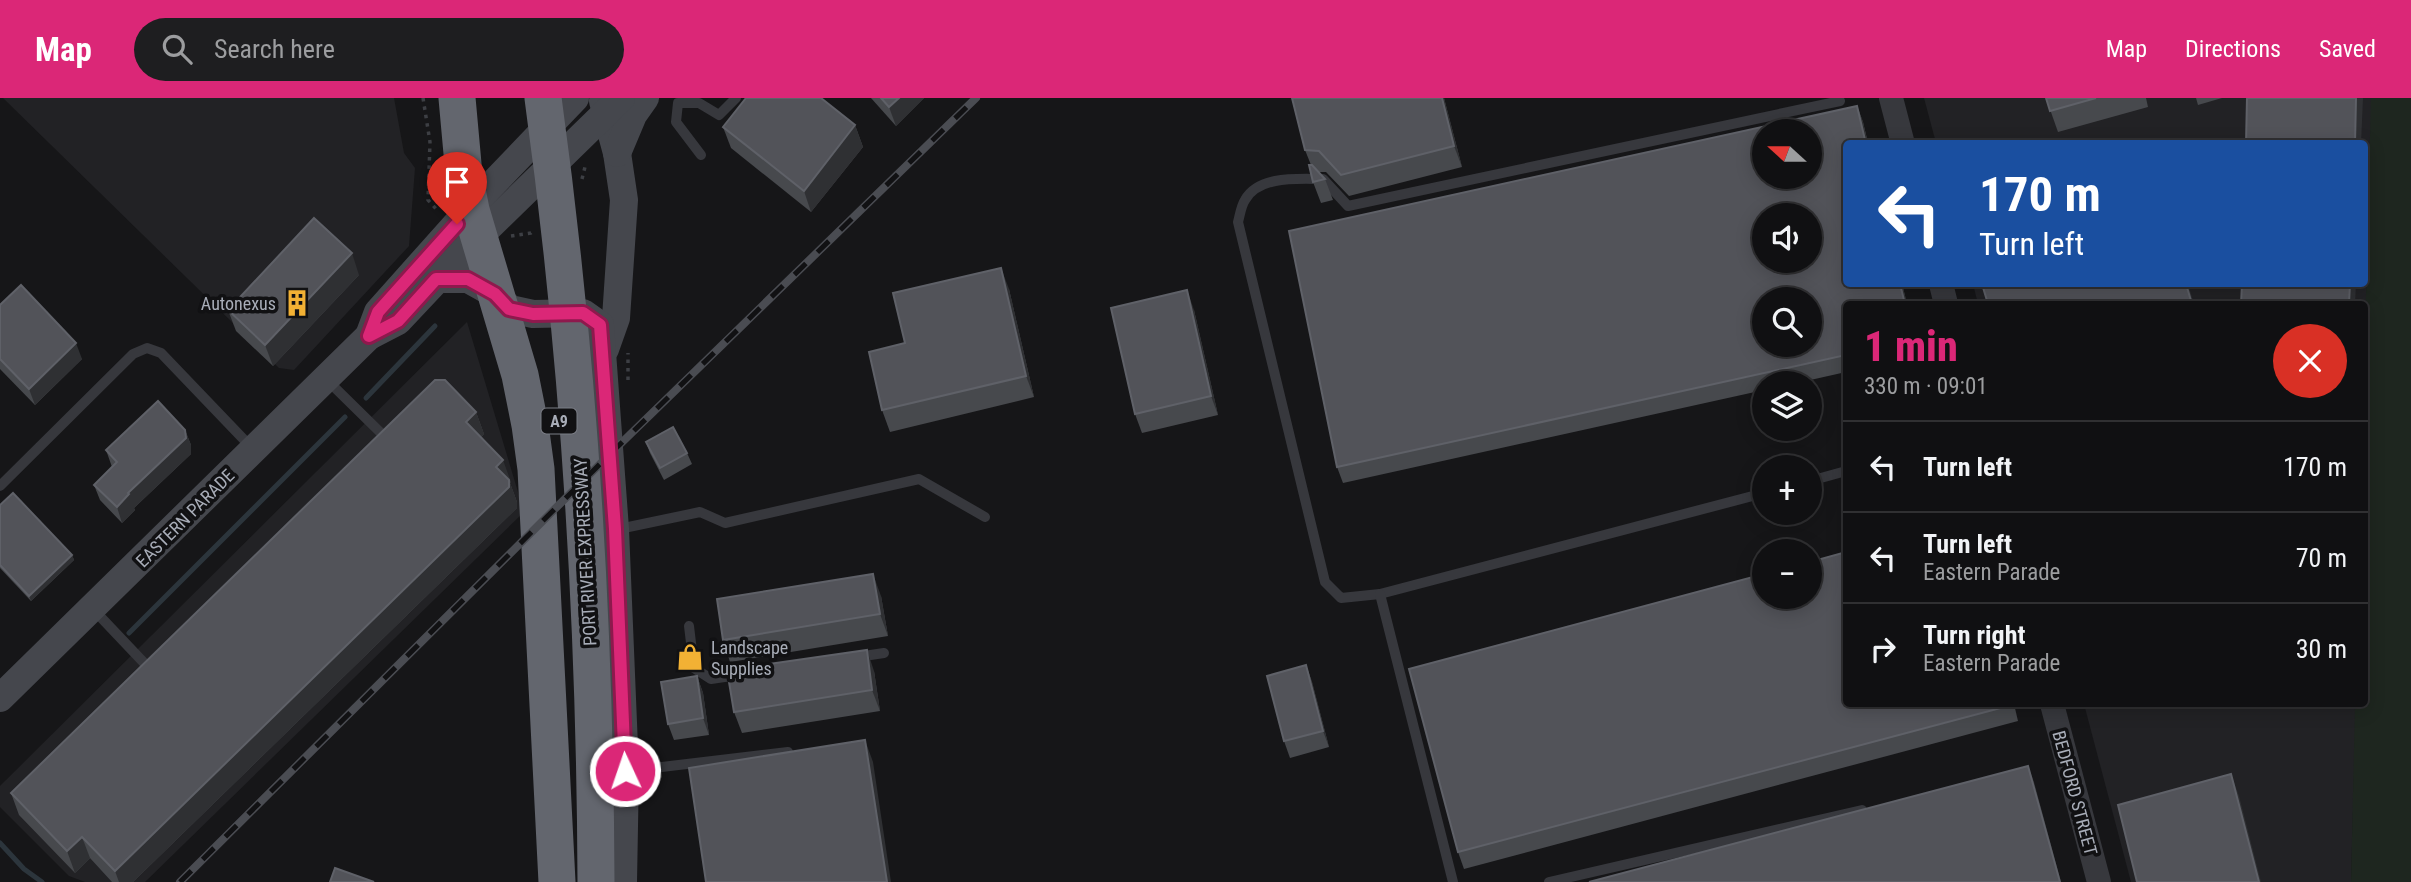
<!DOCTYPE html>
<html lang="en">
<head>
<meta charset="utf-8">
<style>
  body { margin:0; font-family:"Roboto Condensed",sans-serif; background:#1e1e20; color:#f1f3f6; height:100vh; display:flex; flex-direction:column; font-size:26px; white-space:nowrap }
  * { box-sizing:border-box; margin:0 }
  p { font-size:23px; color:#9c9d9f }
  .icon { flex:none; width:38px; height:38px; fill:none; stroke:currentColor; stroke-width:2; stroke-linecap:round; stroke-linejoin:round }
  .map { position:relative; flex:1; overflow:hidden }
  .details { position:absolute; left:1843px; top:203px; width:525px; height:406px; display:flex; flex-direction:column; background:#101012; border-radius:7px; box-shadow:0 4px 18px #0003,0 0 0 2px #303032 }
  .details>* { flex:none }
  .hud { position:absolute; left:1843px; top:42px; width:525px; height:147px; border-radius:7px; box-shadow:0 4px 18px #0003,0 0 0 2px #303032; background:#1a4fa0; color:#fff; overflow:hidden }
  .needle { width:46px; rotate:291deg }
  .fabs { position:absolute; left:1752px; top:21px; display:grid; gap:14px }
  .fabs a { display:grid; place-items:center; width:70px; height:70px; border-radius:50%; background:#101012; box-shadow:0 4px 18px #0003,0 0 0 2px #303032; font-size:35px }
  .pin { position:absolute; display:grid; place-items:center; width:60px; height:60px; color:#fff; margin:-72px -30px; border-radius:50% 50% 50% 0; rotate:-45deg; box-shadow:0 0 7px #0007 }
  .pin .icon { rotate:45deg }
  .me { position:absolute; width:77px; margin:-38px; rotate:357deg; stroke-linejoin:round; filter:drop-shadow(0 0 5px #0008) }
  .turn { display:flex; align-items:center; gap:24px; height:147px; padding:0 21px; font-size:32px }
  .turn .icon { width:91px; height:91px; stroke-width:2.5 }
  .turn b { display:block; font-size:49px; line-height:60px }
  .round { display:grid; place-items:center; flex:none; width:74px; height:74px; border-radius:37px; background:#1e1e20 }
  .overview { display:flex; align-items:center; justify-content:space-between; height:119px; padding:0 21px }
  h1 { font-size:42px; font-weight:800; line-height:52px; color:#db2777 }
  ul { padding:0; list-style:none }
  li { display:flex; align-items:center; gap:21px; height:91px; padding:0 21px; border-top:2px solid #303032 }
  li div { flex:1 }
  li b { display:block; font-size:26px }
  li em { font-style:normal }
  header { display:flex; align-items:center; gap:42px; box-sizing:border-box; height:98px; padding:0 35px; background:#db2777; color:#fff }
  header strong { font-size:33px }
  nav { display:flex; gap:38px; margin-inline-start:auto; font-size:24px }
  .search { width:490px; height:63px; background:#1e1e20; display:flex; align-items:center; gap:18px; box-sizing:border-box; padding:0 24px; border-radius:38px; color:#9c9d9f; font-size:26px }
  .map>svg:first-child { display:block }
</style>
</head>
<body>
<header>
<strong>Map</strong>
<div class="search"><svg class="icon" aria-label="search" viewBox="0 0 24 24"><circle cx="10" cy="10" r="6"/><path d="M15 15l6 6"/></svg>Search here</div>
<nav><a>Map</a><a>Directions</a><a>Saved</a></nav>
</header>
<div class="map">
<svg width="2411" height="784" viewBox="0 0 2411 784">
  <rect width="100%" height="100%" fill="#161618"/>
  <!-- built -->
  <g fill="#222225">
    <path d="M3 0H394L404 55 415 70 409 148 294 272 279 270Z"/>
    <path d="M1924 0H2372L2364 277V206H1978L1973 186H2364V46L1936 45Z"/>
    <path d="M467 224 524 414 145 784H85L69 778 0 709V688Z"/>
    <path d="M2084 606H2356L2351 784H2131Z"/>
  </g>
  <!-- green -->
  <path fill="#1e261f" d="M2371 0H2411V784H2351L2355 606H2364V273Z"/>
  <g fill="none" stroke-linecap="round" stroke-linejoin="round">
    <!-- stream -->
    <g stroke="#2c353c" stroke-width="5">
      <path d="M366 300 435 228"/>
      <path d="M129 535 345 319"/>
      <path d="M0 745 24 771 42 784"/>
    </g>
    <!-- path -->
    <g stroke="#3d3f44" stroke-width="3.5" stroke-dasharray="3.5 5" stroke-linecap="butt">
      <path d="M423 0 430 44 428 102 438 113"/>
      <path d="M582 81 586 65"/>
      <path d="M511 138 531 135 534 132"/>
      <path d="M628 282V255"/>
    </g>
    <!-- service -->
    <g stroke="#37383d" stroke-width="10">
      <path d="M701 57 676 24 678 5H699L719 17 736 0"/>
      <path d="M326 281 383 337"/>
      <path d="M1810 383 1846 373"/>
      <path d="M0 388 133 256 147 250 161 255 251 349"/>
      <path d="M1764 395 1380 496 1341 500 1325 484 1238 124C1240 117 1241 108 1245 102 1259 77 1299 81 1323 81L1348 108 1840 3"/>
      <path d="M619 431 700 414 725 425 919 381 985 419"/>
      <path d="M1380 496 1453 784"/>
      <path d="M93 511 147 568"/>
      <path d="M689 528 694 570 711 581 738 577"/>
      <path d="M857 559 884 555"/>
      <path d="M628 673 788 654"/>
      <path d="M1549 784 1862 712"/>
    </g>
    <!-- tertiary -->
    <g stroke="#37383d" stroke-width="24">
      <path d="M1891 0 1903 46"/>
      <path d="M1941 186 1946 206"/>
      <path d="M2052 606 2099 784"/>
    </g>
    <!-- secondary -->
    <g stroke="#45474d" stroke-width="28">
      <path d="M603 3 617 55 624 102 616 220 605 251"/>
      <path d="M617 55 633 17 645 0"/>
      <path d="M436 181H468L495 196 510 211 533 216 583 215 600 227 615 431 625 673 623 784"/>
      <path d="M369 238 378 214 486 93 575 0"/>
      <path d="M0 600 369 238 398 223 462 155 621 0"/>
    </g>
    <!-- motorway -->
    <g stroke="#63666e" stroke-width="37">
      <path d="M457 0 464 77 471 112 520 277 530 327 536 371 557 784"/>
      <path d="M543 0C579 260 595 522 596 784"/>
    </g>
    <defs>
      <path id="rail" d="M180 784 610 356 976 0"/>
    </defs>
    <!-- rail casing -->
    <use href="#rail" stroke="#4a4c52" stroke-width="8"/>
    <!-- rail -->
    <use href="#rail" stroke="#111113" stroke-width="5" stroke-dasharray="16" stroke-linecap="butt"/>
  </g>
  <!-- wall -->
  <g fill="#47494d">
    <path d="M871 0H924L896 28Z"/>
    <path d="M1444 0 1462 69 1349 98 1326 74H1318L1325 81 1333 102 1321 105 1313 84 1311 67 1305 52Z"/>
    <path d="M2046 0H2146L2148 9 2058 34Z"/>
    <path d="M2196 0H2222L2198 7Z"/>
    <path d="M1857 8 1863 24 1907 206H1846V274L1797 285H1764V292L1343 385 1337 369Z"/>
    <path d="M855 27 863 49 811 114 731 50 723 29Z"/>
    <path d="M359 177 273 268 236 233 228 212Z"/>
    <path d="M1009 191 1034 299 890 334 882 312 905 245Z"/>
    <path d="M0 207 82 261 35 307 0 271Z"/>
    <path d="M1194 212 1218 317 1142 335 1135 316Z"/>
    <path d="M476 314 484 336 481 339 511 384 510 385 517 404V410L133 784H112L90 760 75 775 19 717 11 695Z"/>
    <path d="M185 332 191 347V356L134 410 135 412 122 425 100 402 94 387 112 369 106 352Z"/>
    <path d="M646 344 687 355 692 366 664 382 650 355Z"/>
    <path d="M0 407 72 457 74 462 31 503 0 470Z"/>
    <path d="M881 498 888 538 730 564 723 542Z"/>
    <path d="M1306 567 1312 584 1329 649 1290 660 1284 643Z"/>
    <path d="M874 573 880 613 742 635 734 614Z"/>
    <path d="M697 578 703 595 709 637 674 642 668 626Z"/>
    <path d="M1846 606H2014L2018 623 1464 771 1458 754Z"/>
  </g>
  <!-- shaded-wall -->
  <g fill="#2f3033">
    <path d="M899 0H924L896 28 889 9Z"/>
    <path d="M1442 0H1444L1462 69 1454 48Z"/>
    <path d="M2356 0H2363L2361 46H2355Z"/>
    <path d="M1857 8 1863 24 1868 46H1866Z"/>
    <path d="M855 27 863 49 811 114 804 93Z"/>
    <path d="M352 155 359 177 273 268 265 247Z"/>
    <path d="M1001 170 1009 191 1034 299 1026 278Z"/>
    <path d="M1900 186H1902L1907 206H1905Z"/>
    <path d="M2186 186H2188L2194 206H2192Z"/>
    <path d="M2350 186H2356L2355 206H2349Z"/>
    <path d="M1187 192 1194 212 1218 317 1211 298Z"/>
    <path d="M76 245 82 261 35 307 29 291Z"/>
    <path d="M476 314 484 336 474 345 466 324Z"/>
    <path d="M185 332 191 347V356L134 410 135 412 122 425 117 409 128 395Z"/>
    <path d="M503 362 511 384 510 385 517 404V410L133 784H119L115 773Z"/>
    <path d="M72 457 74 462 31 503 29 498Z"/>
    <path d="M873 476 881 498 888 538 880 516Z"/>
    <path d="M867 552 874 573 880 613 872 592Z"/>
    <path d="M1306 567 1312 584 1329 649 1323 633Z"/>
    <path d="M697 578 703 595 709 637 703 620Z"/>
    <path d="M865 642 873 664 891 784H887Z"/>
    <path d="M2028 668 2034 684 2061 784H2060Z"/>
    <path d="M2231 676 2239 698 2261 784H2259Z"/>
    <path d="M82 739 90 760 75 775 67 753Z"/>
  </g>
  <!-- building -->
  <g fill="#525359" stroke="#5f6168" stroke-width="2" fill-rule="evenodd">
    <path d="M746 0H821L855 27 804 93 723 29Z"/>
    <path d="M881 0H899L889 9Z"/>
    <path d="M1292 0H1442L1454 48 1341 77 1319 53 1305 52Z"/>
    <path d="M2046 0H2096L2050 13Z"/>
    <path d="M2247 0H2356L2355 46H2246Z"/>
    <path d="M1857 8 1866 46H1846V186H1900L1905 206H1846V257L1337 369 1289 133ZM1764 33H1810V79H1764ZM1764 117H1810V163H1764ZM1764 201H1810V247H1764Z"/>
    <path d="M1309 67H1312L1325 81 1313 84Z"/>
    <path d="M314 120 352 155 265 247 228 212Z"/>
    <path d="M1001 170 1026 278 882 312 869 254 905 245 893 195Z"/>
    <path d="M1982 186H2186L2192 206H1988Z"/>
    <path d="M2242 186H2350L2349 206H2241Z"/>
    <path d="M21 187 76 245 29 291 0 261V207Z"/>
    <path d="M1187 192 1211 298 1135 316 1111 210Z"/>
    <path d="M435 282H445L476 314 466 324 503 362 496 369 509 382V389L115 773 82 739 67 753 11 695Z"/>
    <path d="M158 303 185 332 186 340 128 395 129 396 117 409 94 387 117 364 106 352Z"/>
    <path d="M673 329 687 355 660 370 646 344Z"/>
    <path d="M13 395 72 457 29 498 0 467V407Z"/>
    <path d="M1846 454V606H2012V607L1458 754 1409 571 1764 476V499H1810V464Z"/>
    <path d="M873 476 880 516 723 542 717 501Z"/>
    <path d="M867 552 872 592 734 614 727 572Z"/>
    <path d="M1306 567 1323 633 1284 643 1267 578Z"/>
    <path d="M697 578 703 620 668 626 661 584Z"/>
    <path d="M865 642 887 784H706L689 670Z"/>
    <path d="M2028 668 2060 784H1589Z"/>
    <path d="M2231 676 2259 784H2137L2118 707Z"/>
    <path d="M335 770 374 784H330Z"/>
  </g>
  <g fill="none" stroke-linecap="round" stroke-linejoin="round">
    <defs>
      <path id="route" d="M457 126 378 214 369 238 398 223 436 181H468L495 196 509 211 533 216 583 215 600 227 615 431 625 673"/>
    </defs>
    <!-- route casing -->
    <use href="#route" stroke="#8e194d" stroke-width="18"/>
    <!-- route -->
    <use href="#route" stroke="#db2777" stroke-width="12"/>
  </g>
  <!-- icons -->
  <defs>
    <symbol id="building-bare" viewBox="-9 -9 18 18"><path d="M-4-6H4V6H1V3H-1V6H-4ZM-2.5-4.3h1.7v1.8h-1.7ZM.8-4.3h1.7v1.8H.8ZM-2.5-1h1.7V.8h-1.7ZM.8-1h1.7V.8H.8Z" fill="#f2b134" stroke="#111113" stroke-width="2.5" paint-order="stroke"/></symbol>
    <symbol id="shop-bare" viewBox="-9 -9 18 18"><path d="M-5-2.5h2.3a2.7 3.5 0 0 1 5.4 0H5L5.5 6h-11ZM-1.5-2.5h3a1.5 2.3 0 0 0-3 0Z" fill="#f2b134" stroke="#111113" stroke-width="2.5" paint-order="stroke"/></symbol>
  </defs>
  <g fill-rule="evenodd">
    <use href="#building-bare" x="278" y="186" width="38" height="38"/>
    <use href="#shop-bare" x="671" y="540" width="38" height="38"/>
  </g>
  <g text-anchor="middle" dominant-baseline="central" stroke-width="7" stroke-linejoin="round" paint-order="stroke">
    <!-- shield labels -->
    <rect fill="#111113" stroke="#7b7e86" stroke-width="2" x="541.5" y="310.5" width="35" height="25" rx="5"/>
    <g font-size="16" font-weight="bold" fill="#a8adb8">
      <text x="559" y="323">A9</text>
    </g>
    <!-- poi labels -->
    <g font-size="18" fill="#a8adb8" stroke="#111113" text-anchor="end">
      <text x="276" y="205">Autonexus</text>
      <text x="711" y="549" text-anchor="start">Landscape<tspan x="711" dy="21">Supplies</tspan></text>
    </g>
    <!-- street labels -->
    <g font-size="18" fill="#a8adb8" stroke="#111113">
      <text transform="translate(185 420) rotate(-45)">EASTERN PARADE</text>
      <text transform="translate(585 454) rotate(-93)">PORT RIVER EXPRESSWAY</text>
      <text transform="translate(2075 695) rotate(75)">BEDFORD STREET</text>
    </g>
  </g>
</svg>
<div class="fabs">
<a><svg class="needle" viewBox="-14 -14 28 28"><path d="M0-13l5 13h-10z" fill="#e53935"/><path d="M0 13l5-13h-10z" fill="#9c9d9f"/></svg></a>
<a><svg class="icon" aria-label="sound" viewBox="0 0 24 24"><path d="M4 9h4l5-4v14l-5-4H4zM17 9q2 3 0 6"/></svg></a>
<a><svg class="icon" aria-label="search" viewBox="0 0 24 24"><circle cx="10" cy="10" r="6"/><path d="M15 15l6 6"/></svg></a>
<a><svg class="icon" aria-label="layers" viewBox="0 0 24 24"><path d="M12 4l9 5-9 5-9-5zM3 14l9 5 9-5"/></svg></a>
<a>+</a>
<a>−</a>
</div>
<div class="pin" style="left:457px;top:126px;background:#d93025"><svg class="icon" aria-label="arrive" viewBox="0 0 24 24"><path d="M6 21V4h12l-3 4 3 4H6"/></svg></div>
<svg class="me" style="left:625px;top:673px" viewBox="-20 -20 40 40"><circle r="17" fill="#db2777" stroke="#fff" stroke-width="3"/><path d="M0-11L8 9 0 5-8 9z" fill="#fff"/></svg>
<div class="hud">
<div class="turn"><svg class="icon" aria-label="left" viewBox="0 0 24 24"><path d="M17 20v-9H6M10 6l-5 5 5 5"/></svg><div><b>170 m</b>Turn left</div></div>
</div>
<section class="details">
<div class="overview"><div><h1>1 min</h1><p>330 m · 09:01</p></div><a class="round" style="background:#d93025;color:#fff"><svg class="icon" aria-label="close" viewBox="0 0 24 24"><path d="M6 6l12 12M18 6L6 18"/></svg></a></div>
<ul>
<li><svg class="icon" aria-label="left" viewBox="0 0 24 24"><path d="M17 20v-9H6M10 6l-5 5 5 5"/></svg><div><b>Turn left</b></div><em>170 m</em></li>
<li><svg class="icon" aria-label="left" viewBox="0 0 24 24"><path d="M17 20v-9H6M10 6l-5 5 5 5"/></svg><div><b>Turn left</b><p>Eastern Parade</p></div><em>70 m</em></li>
<li><svg class="icon" aria-label="right" viewBox="0 0 24 24"><path d="M7 20v-9h11M14 6l5 5-5 5"/></svg><div><b>Turn right</b><p>Eastern Parade</p></div><em>30 m</em></li>
</ul>
</section>
</div>
</body>
</html>
